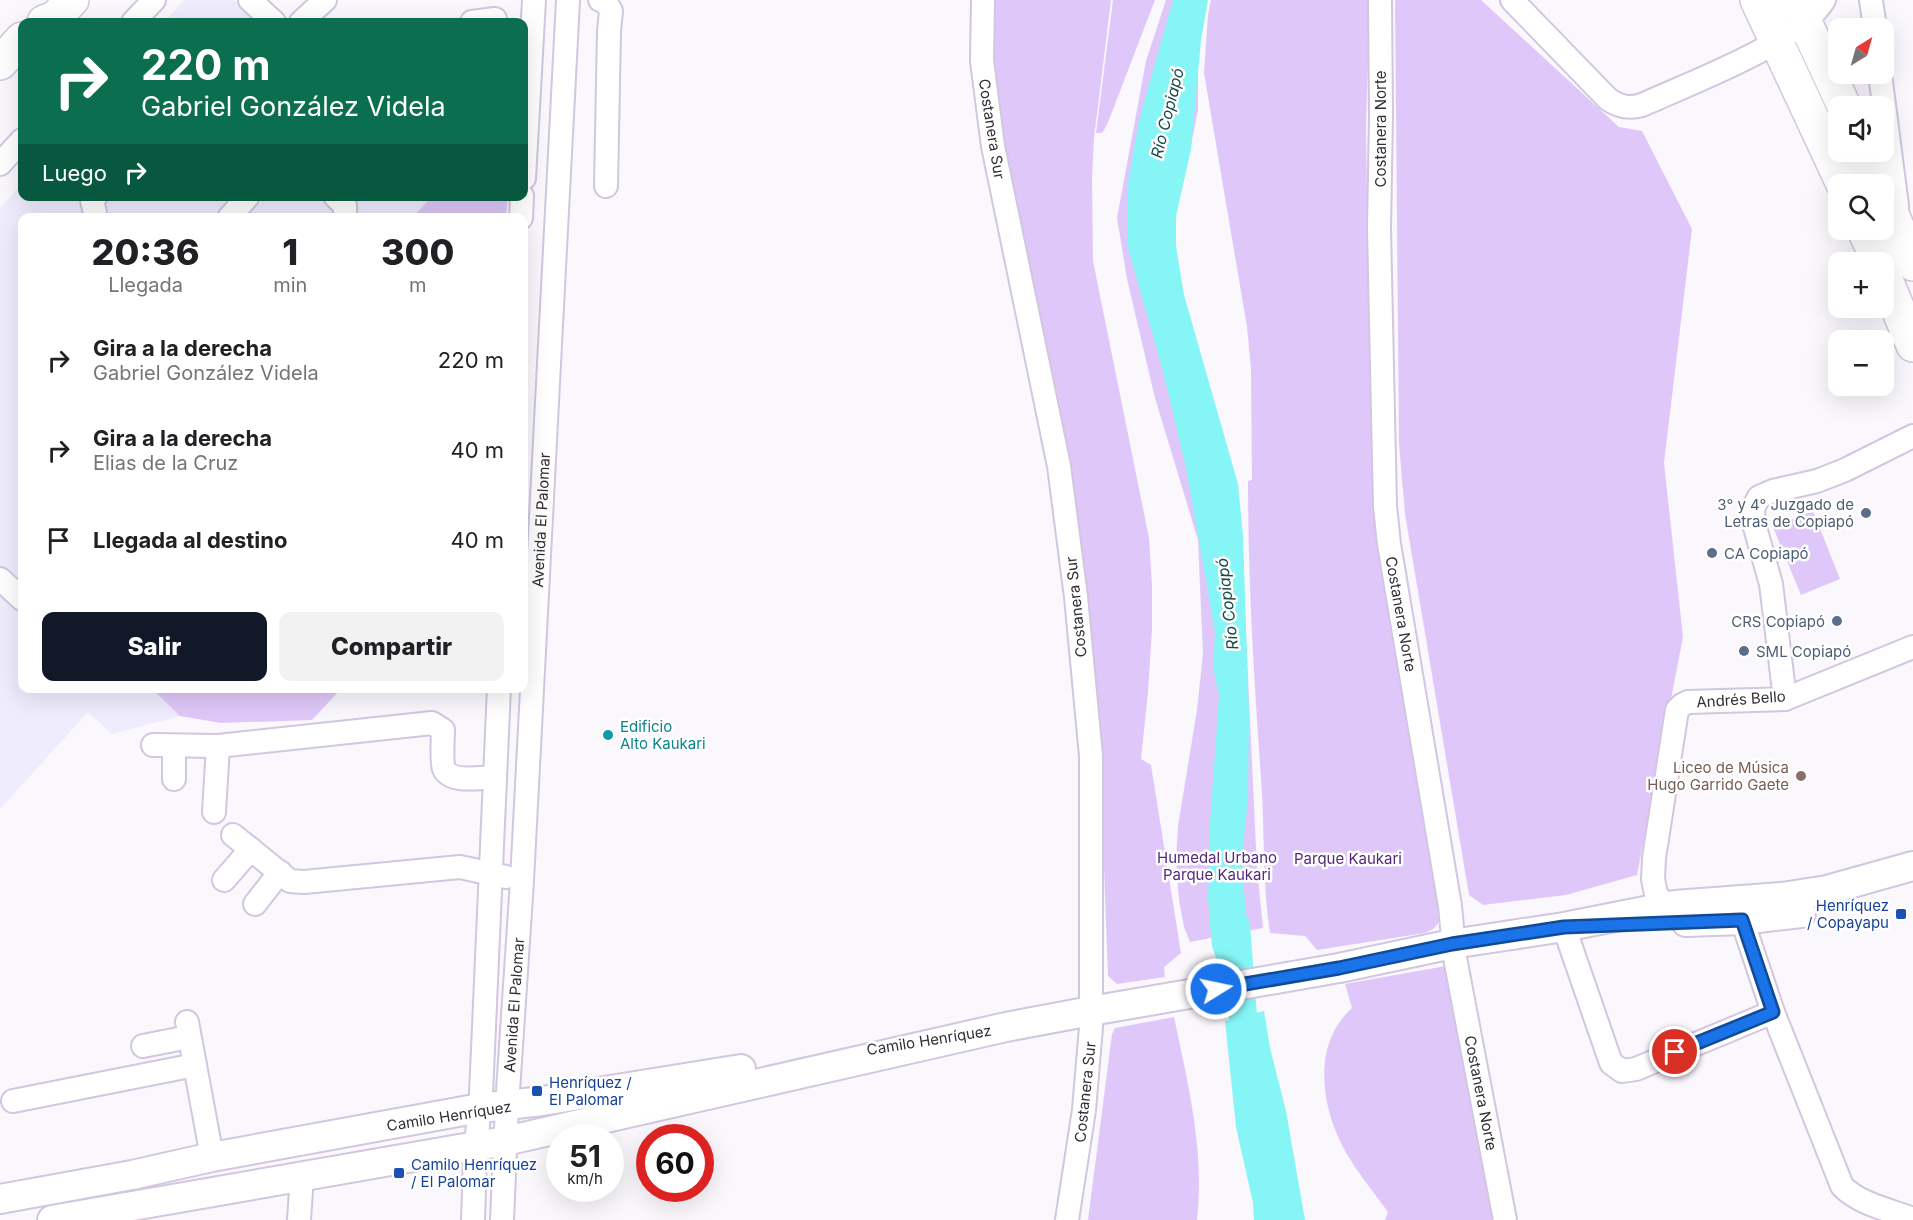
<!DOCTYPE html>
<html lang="es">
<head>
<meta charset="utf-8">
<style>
  body { margin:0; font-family:Inter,sans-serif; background:#f2f2f2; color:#202124; height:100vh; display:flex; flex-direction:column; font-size:22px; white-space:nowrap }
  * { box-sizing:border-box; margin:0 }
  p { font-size:20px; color:#757577 }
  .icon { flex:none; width:33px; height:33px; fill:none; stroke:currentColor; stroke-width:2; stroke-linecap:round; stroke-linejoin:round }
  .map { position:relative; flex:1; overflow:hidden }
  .details { position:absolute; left:18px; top:213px; width:510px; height:480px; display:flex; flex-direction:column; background:#fff; border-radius:12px; box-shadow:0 6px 24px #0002 }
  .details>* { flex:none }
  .top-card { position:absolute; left:18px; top:18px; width:510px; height:183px; border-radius:12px; box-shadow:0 6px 24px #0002; background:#0b6e4f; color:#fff; overflow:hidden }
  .needle { width:39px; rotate:37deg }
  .buttons { position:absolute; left:1828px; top:18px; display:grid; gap:12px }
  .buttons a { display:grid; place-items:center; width:66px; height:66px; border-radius:12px; background:#fff; box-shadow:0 6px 24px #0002; font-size:30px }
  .speed { position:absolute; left:546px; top:1124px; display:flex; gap:12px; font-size:30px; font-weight:700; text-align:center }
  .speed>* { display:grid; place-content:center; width:78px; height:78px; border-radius:50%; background:#fff; box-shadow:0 6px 24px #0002; line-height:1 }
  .speed small { font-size:15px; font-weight:400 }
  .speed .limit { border:9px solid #d22; background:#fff; color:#111 }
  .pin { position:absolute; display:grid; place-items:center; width:51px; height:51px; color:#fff; margin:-26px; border:3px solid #fff; border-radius:50%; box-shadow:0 2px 6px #0007 }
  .me { position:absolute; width:66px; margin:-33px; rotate:80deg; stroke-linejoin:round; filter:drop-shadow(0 0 4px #0008) }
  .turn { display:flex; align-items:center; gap:21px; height:126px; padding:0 24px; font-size:27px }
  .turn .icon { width:78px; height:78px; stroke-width:2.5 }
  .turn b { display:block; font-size:42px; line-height:51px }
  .then { display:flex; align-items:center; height:57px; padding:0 24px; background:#0003; gap:12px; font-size:22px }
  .eta { display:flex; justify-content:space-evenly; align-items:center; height:102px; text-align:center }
  .eta b { font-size:36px; font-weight:800; line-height:42px }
  .cta { display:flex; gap:12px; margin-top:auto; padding:12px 24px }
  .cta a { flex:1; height:69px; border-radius:12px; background:#111827; color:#fff; font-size:24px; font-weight:800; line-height:69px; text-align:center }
  .cta a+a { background:#f2f2f2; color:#202124 }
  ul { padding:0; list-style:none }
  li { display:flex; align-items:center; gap:18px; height:90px; padding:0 24px }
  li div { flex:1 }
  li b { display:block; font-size:22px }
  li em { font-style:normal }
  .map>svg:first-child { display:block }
</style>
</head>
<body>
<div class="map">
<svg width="1913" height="1220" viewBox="0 0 1913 1220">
  <rect width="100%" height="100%" fill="#faf7fd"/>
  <!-- industrial -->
  <g fill="#efecfe">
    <path d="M184 0H234L258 22H164Z"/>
    <path d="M22 183V196L432 197 413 217 22 218V688L152 689 180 716 112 734 88 712 0 809V208Z"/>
  </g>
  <!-- green -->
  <g fill="#dfc8f9">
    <path d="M984 0H1111L1094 138 1092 179 1093 261 1149 538 1152 585V628L1148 692 1141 759 1151 765 1181 953 1164 967 1165 977 1117 984 1108 976 1101 789 987 61Z"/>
    <path d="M1113 0H1155L1107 125 1102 133H1096Z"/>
    <path d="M1166 0H1205L1198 52V110L1189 155 1172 211 1180 301 1243 572 1257 868 1263 928 1190 942 1184 927 1179 900 1176 860 1178 826 1197 710 1203 654 1198 540 1155 398 1127 279 1117 218 1146 61Z"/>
    <path d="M1211 0H1370L1366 125 1370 397 1374 471 1442 910C1440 923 1437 928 1425 933L1317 950 1305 936 1270 933C1262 882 1265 830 1261 778 1254 679 1248 581 1248 481L1252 480 1251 369 1247 327 1204 73 1208 15Z"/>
    <path d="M1395 0H1481L1619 127 1642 131 1692 229 1664 463 1683 637 1637 875 1566 895 1483 905 1469 895 1405 514 1399 444Z"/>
    <path d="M432 196 508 197 506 217H413Z"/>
    <path d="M1813 511 1840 579 1801 595 1773 527Z"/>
    <path d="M152 689H341L312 720 221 723 180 716Z"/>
    <path d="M1446 966 1494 1220H1385L1388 1212C1375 1194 1361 1177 1350 1159 1322 1115 1309 1046 1352 1008L1345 984Z"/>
    <path d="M1174 1017C1188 1084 1205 1151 1197 1220H1088L1112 1034 1115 1028Z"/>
  </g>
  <!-- water -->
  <g fill="#86f5f6">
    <path d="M1173 0H1208L1201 40 1191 149 1176 216V246L1184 295 1238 484 1243 536 1249 717 1248 801 1241 862 1251 962 1219 967 1212 946 1208 898 1210 823 1219 696 1213 667 1215 632 1186 468 1163 371 1127 244 1128 183 1139 120Z"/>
    <path d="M1264 1011 1270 1048 1286 1111 1305 1220H1254L1253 1203 1236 1127 1225 1021Z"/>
  </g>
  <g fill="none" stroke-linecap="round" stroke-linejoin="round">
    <!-- river -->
    <path stroke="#86f5f6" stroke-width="28" d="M1236 926 1246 1054"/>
    <defs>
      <g id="minor">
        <path d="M250 0 274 22"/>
        <path d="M600 0 605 1 611 11 609 31 606 186"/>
        <path d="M983 0 982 61 993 146 1059 466 1076 597 1091 756V1027L1084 1110 1067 1220"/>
        <path d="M1380 0 1381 115 1379 228 1385 506 1389 544 1450 906 1455 958 1505 1220"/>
        <path d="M1512 0 1608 99C1619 107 1629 109 1642 105 1690 83 1798 44 1824 0"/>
        <path d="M1871 0 1875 28"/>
        <path d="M133 22 154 0"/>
        <path d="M301 22 325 0"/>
        <path d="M472 22 495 19"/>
        <path d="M1880 74 1897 206"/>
        <path d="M0 164 22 140"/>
        <path d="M524 178 534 0"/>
        <path d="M96 196 92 200 96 218"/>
        <path d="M335 196 345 206V218"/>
        <path d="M229 218 248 196"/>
        <path d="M521 218 522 196"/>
        <path d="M0 579 22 599"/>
        <path d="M1785 699 1771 584 1754 524 1753 508 1759 497 1773 491 1817 481 1845 470 1913 436"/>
        <path d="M153 745 218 746 432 723 443 730C443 739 441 761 444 769 452 784 482 777 495 777"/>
        <path d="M174 746V779"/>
        <path d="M214 812 218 746"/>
        <path d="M233 835 290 881 304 882 460 867 506 877"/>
        <path d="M224 880 251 849"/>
        <path d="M255 904 280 872"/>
        <path d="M1748 905 1742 920 1773 1012 1842 1186C1859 1204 1890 1210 1913 1219"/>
        <path d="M1676 918 1656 894 1653 879 1654 858 1677 710 1682 705 1688 702 1785 699 1913 647"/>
        <path d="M1564 927 1611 1063 1622 1071 1636 1069 1773 1012"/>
        <path d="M187 1022 212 1157"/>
        <path d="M143 1046 189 1037"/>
        <path d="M13 1101 195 1065"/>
        <path d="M299 1220 302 1176"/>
        <path d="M473 1220 475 1155 481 1094 499 688"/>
        <path d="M502 1220 507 1106 522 881 568 0"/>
      </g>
      <g id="major">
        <path d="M1686 922 1742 920 1801 913"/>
        <path d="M0 1199 132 1175 212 1157 480 1108 542 1101 741 1069"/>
        <path d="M52 1220 505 1141 1006 1027 1091 1011 1339 968 1452 944 1564 927 1675 905 1782 897 1827 890 1913 866"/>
      </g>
      <g id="highway">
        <path d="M1757 0 1843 184"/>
        <path d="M1791 0 1805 22 1844 106"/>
        <path d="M44 22 55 18 72 0"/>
        <path d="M0 63 22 39"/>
        <path d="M1864 152 1879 184"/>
        <path d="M1884 195 1913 264"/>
        <path d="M1864 230 1879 262"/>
        <path d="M1884 275 1913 345"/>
      </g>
    </defs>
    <!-- minor casing -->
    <use href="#minor" stroke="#d2c6e0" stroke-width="26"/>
    <!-- major casing -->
    <use href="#major" stroke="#d2c6e0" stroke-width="32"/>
    <!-- highway casing -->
    <use href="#highway" stroke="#d2c6e0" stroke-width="36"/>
    <!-- minor -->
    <use href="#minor" stroke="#fff" stroke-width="22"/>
    <!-- major -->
    <use href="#major" stroke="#fff" stroke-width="28"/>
    <!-- highway -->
    <use href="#highway" stroke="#fff" stroke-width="33"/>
  </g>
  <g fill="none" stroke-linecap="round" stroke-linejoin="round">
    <defs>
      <path id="route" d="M1216 989 1339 968 1452 944 1564 927 1742 920 1773 1012 1675 1052"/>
    </defs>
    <!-- route casing -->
    <use href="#route" stroke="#114b97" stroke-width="15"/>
    <!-- route -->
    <use href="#route" stroke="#1a73e8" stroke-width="10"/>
  </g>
  <!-- markers -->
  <g fill="#5c6f8a" stroke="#fff" stroke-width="2">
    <circle cx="1866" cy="513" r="6"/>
    <circle cx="1712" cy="553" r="6"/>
    <circle cx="1837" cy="621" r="6"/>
    <circle cx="1744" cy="651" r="6"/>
  </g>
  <circle fill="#0f9aa8" stroke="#fff" stroke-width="2" cx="608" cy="735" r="6"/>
  <circle fill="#8d6e63" stroke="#fff" stroke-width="2" cx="1801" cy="776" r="6"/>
  <g fill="#1a4fb4" stroke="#fff" stroke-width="2">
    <rect x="1895" y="908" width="12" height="12" rx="3"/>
    <rect x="531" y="1085" width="12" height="12" rx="3"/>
    <rect x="393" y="1167" width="12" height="12" rx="3"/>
  </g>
  <g text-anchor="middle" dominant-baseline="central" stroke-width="5" stroke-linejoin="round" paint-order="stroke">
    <!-- street labels -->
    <g font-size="15" fill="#322d37" stroke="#fff">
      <text transform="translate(992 129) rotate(81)">Costanera Sur</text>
      <text transform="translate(1380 129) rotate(-90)">Costanera Norte</text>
      <text transform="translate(541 520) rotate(-87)">Avenida El Palomar</text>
      <text transform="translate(1076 607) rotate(-96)">Costanera Sur</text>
      <text transform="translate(1401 614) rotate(80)">Costanera Norte</text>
      <text transform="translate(1741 699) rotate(-4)">Andrés Bello</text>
      <text transform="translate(514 1005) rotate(-86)">Avenida El Palomar</text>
      <text transform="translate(929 1040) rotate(-9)">Camilo Henríquez</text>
      <text transform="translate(1085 1092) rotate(-84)">Costanera Sur</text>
      <text transform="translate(1481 1093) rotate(79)">Costanera Norte</text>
      <text transform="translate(449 1116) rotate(-9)">Camilo Henríquez</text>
    </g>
    <!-- service labels -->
    <g font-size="15" fill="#4e5e75" stroke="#fff" text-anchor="end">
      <text x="1854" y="504">3° y 4° Juzgado de<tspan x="1854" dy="17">Letras de Copiapó</tspan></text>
      <text x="1724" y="553" text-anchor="start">CA Copiapó</text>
      <text x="1825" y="621">CRS Copiapó</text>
      <text x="1756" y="651" text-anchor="start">SML Copiapó</text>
    </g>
    <!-- culture labels -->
    <g font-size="15" fill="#0d838f" stroke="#fff" text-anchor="start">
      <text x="620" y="726">Edificio<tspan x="620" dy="17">Alto Kaukari</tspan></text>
    </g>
    <!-- education labels -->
    <g font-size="15" fill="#785e54" stroke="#fff" text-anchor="end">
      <text x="1789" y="767">Liceo de Música<tspan x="1789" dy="17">Hugo Garrido Gaete</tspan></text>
    </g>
    <!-- park labels -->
    <g font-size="15" fill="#542979" stroke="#fff">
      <text x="1217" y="857">Humedal Urbano<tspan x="1217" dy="17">Parque Kaukari</tspan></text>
      <text x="1348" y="858">Parque Kaukari</text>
    </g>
    <!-- transit labels -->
    <g font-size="15" fill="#164399" stroke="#fff" text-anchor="start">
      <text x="1889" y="905" text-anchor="end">Henríquez<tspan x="1889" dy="17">/ Copayapu</tspan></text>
      <text x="549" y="1082">Henríquez /<tspan x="549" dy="17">El Palomar</tspan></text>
      <text x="411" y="1164">Camilo Henríquez<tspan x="411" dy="17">/ El Palomar</tspan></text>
    </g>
    <!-- water labels -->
    <g font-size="16" font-style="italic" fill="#184b4c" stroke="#fff">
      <text transform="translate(1167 113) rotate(-76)">Río Copiapó</text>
      <text transform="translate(1227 604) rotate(-97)">Río Copiapó</text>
    </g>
  </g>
</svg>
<div class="buttons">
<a><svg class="needle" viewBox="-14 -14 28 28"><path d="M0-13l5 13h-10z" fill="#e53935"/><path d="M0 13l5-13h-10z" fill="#757577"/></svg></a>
<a><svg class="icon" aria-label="sound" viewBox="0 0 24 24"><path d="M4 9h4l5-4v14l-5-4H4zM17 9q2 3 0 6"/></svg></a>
<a><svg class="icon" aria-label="search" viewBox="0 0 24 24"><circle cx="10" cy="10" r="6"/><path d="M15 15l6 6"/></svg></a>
<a>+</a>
<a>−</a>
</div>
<div class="speed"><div>51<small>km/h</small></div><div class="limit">60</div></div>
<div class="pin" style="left:1675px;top:1052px;background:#d93025"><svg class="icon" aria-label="arrive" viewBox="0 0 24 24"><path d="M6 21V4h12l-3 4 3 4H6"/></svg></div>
<svg class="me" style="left:1216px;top:989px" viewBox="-20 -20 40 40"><circle r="17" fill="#1a73e8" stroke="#fff" stroke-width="3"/><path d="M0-11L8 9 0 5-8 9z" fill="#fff"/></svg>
<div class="top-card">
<div class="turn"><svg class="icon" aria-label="right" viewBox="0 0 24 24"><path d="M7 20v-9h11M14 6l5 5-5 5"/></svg><div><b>220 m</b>Gabriel González Videla</div></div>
<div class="then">Luego<svg class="icon" aria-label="right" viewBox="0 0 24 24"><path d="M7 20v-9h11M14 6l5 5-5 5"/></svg></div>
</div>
<section class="details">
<div class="eta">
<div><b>20:36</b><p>Llegada</p></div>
<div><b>1</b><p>min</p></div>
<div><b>300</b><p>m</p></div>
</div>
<ul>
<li><svg class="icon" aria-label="right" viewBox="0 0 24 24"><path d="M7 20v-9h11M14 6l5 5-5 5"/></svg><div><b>Gira a la derecha</b><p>Gabriel González Videla</p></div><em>220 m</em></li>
<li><svg class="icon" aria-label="right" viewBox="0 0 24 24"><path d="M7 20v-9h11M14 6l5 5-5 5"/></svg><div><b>Gira a la derecha</b><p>Elias de la Cruz</p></div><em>40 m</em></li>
<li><svg class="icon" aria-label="arrive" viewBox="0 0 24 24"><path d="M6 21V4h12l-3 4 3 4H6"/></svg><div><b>Llegada al destino</b></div><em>40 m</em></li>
</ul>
<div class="cta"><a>Salir</a><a>Compartir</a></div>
</section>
</div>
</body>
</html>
